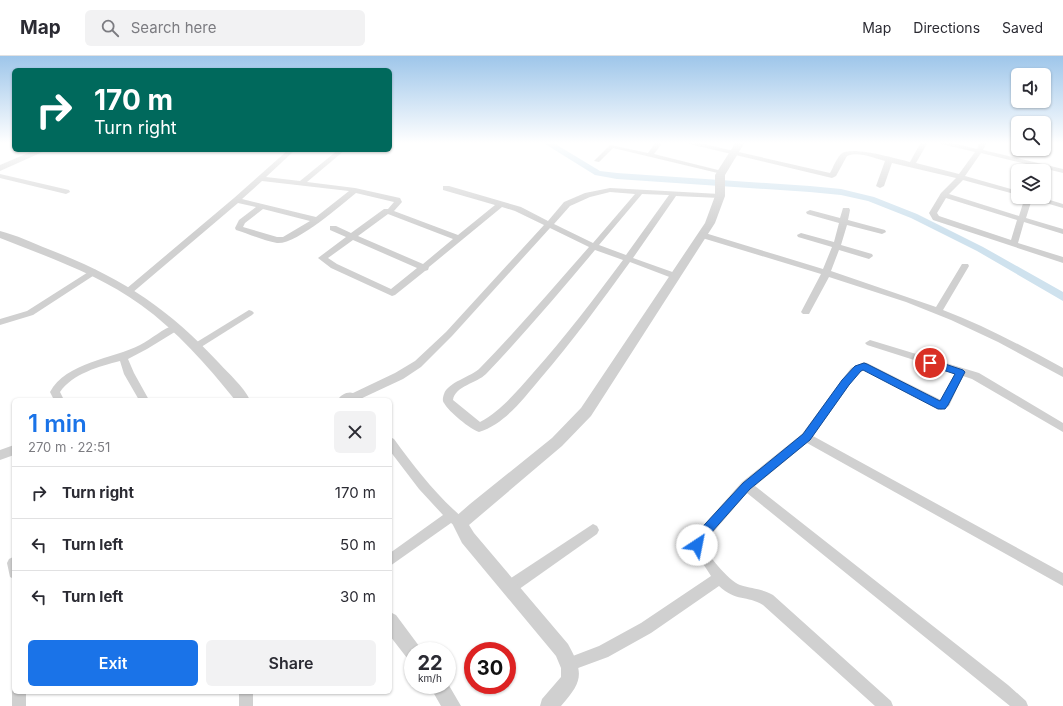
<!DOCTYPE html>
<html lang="en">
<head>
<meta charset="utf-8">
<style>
  body { margin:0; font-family:Inter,sans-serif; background:#f2f2f3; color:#2b2b33; height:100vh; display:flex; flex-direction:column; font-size:15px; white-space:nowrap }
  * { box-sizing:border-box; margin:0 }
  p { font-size:13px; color:#7c7c81 }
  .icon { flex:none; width:22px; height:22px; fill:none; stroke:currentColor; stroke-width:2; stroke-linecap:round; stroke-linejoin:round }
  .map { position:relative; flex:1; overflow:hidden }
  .drawer { position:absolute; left:12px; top:342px; width:380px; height:296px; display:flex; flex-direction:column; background:#fff; border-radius:6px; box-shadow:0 1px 3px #0004 }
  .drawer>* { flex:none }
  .hud { position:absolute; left:12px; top:12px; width:380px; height:84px; border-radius:6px; box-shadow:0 1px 3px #0004; background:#00695c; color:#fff; overflow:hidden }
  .tools { position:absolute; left:1011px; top:12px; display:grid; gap:8px }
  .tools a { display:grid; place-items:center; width:40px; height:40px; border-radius:6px; background:#fff; box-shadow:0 1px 3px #0004; font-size:20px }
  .speed { position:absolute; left:404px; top:586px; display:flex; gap:8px; font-size:20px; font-weight:700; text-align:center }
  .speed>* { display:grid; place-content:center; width:52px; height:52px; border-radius:50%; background:#fff; box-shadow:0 1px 3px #0004; line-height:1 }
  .speed small { font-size:10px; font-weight:400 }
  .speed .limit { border:6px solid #d22; background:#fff; color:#111 }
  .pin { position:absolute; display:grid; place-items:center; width:34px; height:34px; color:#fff; margin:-17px; border:2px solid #fff; border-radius:50%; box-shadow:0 1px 4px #0007 }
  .me { position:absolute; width:44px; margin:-22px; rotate:34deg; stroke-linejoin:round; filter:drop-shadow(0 0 3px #0008) }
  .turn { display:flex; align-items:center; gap:14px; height:84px; padding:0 16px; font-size:18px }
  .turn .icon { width:52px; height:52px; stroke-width:2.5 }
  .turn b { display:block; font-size:28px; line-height:34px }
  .round { display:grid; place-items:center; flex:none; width:42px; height:42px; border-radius:6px; background:#f2f2f3 }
  .overview { display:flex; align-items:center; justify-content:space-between; height:68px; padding:0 16px }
  h1 { font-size:24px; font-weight:600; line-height:30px; color:#1a73e8 }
  .button { display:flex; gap:8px; margin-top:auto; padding:8px 16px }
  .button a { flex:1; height:46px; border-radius:6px; background:#1a73e8; color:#fff; font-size:16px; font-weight:600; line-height:46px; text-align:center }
  .button a+a { background:#f2f2f3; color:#2b2b33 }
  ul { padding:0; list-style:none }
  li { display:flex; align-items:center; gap:12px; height:52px; padding:0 16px; border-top:1px solid #e1e1e2 }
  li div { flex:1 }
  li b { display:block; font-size:15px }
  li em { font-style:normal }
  header { display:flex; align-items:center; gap:24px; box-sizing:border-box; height:56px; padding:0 20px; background:#fff; border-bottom:1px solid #e1e1e2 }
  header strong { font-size:19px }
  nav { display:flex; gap:22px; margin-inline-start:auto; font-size:14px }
  .search { width:280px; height:36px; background:#f2f2f3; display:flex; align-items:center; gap:10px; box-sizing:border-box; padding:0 14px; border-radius:6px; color:#7c7c81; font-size:15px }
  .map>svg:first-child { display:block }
</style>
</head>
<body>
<header>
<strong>Map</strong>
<div class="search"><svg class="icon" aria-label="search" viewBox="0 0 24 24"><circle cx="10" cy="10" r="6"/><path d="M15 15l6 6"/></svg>Search here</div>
<nav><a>Map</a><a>Directions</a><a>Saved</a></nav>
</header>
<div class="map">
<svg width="1063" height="650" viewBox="0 0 1063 650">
  <rect width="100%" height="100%" fill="#fff"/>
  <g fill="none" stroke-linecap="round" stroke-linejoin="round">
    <!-- canal -->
    <path fill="#cfe2ee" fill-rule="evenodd" d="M542 86H552L600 115 617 117 810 130 841 133 874 141 917 158 983 191 1063 236V245L977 195 911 162 868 145 841 139 810 136 617 123 595 119Z"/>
    <!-- minor -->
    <g fill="#d0d0d0" fill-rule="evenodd">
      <path d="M656 86H663L654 98 726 116 722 118 613 92 599 106 594 105 610 89 648 97Z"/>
      <path d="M681 86H695L830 117C833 112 836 103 841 98 851 89 897 103 910 106L921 86H928L916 107 959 118 975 96 933 86H948L977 93 980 86H987L983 94 1063 113V117L981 97 965 120 1018 135V139L963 124 949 138 1019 160 1025 141H1040L1063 148V152L1032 143 1026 162 1063 173V178L1024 166 1018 187 1063 201V207L933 164 929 157 941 137 956 122 892 107 884 130 880 132 876 130 885 105C874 102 858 95 847 100L836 120 832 122ZM946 142 1017 164 1011 184 939 160 937 157Z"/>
      <path d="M288 94H295L266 121 300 125 338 94H345L307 126 355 132 400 142 402 146 394 155 458 179 495 149 443 134V130H449L521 151 548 165 564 146 585 137 610 132 720 138 724 140 720 142 676 140 633 202 678 218 679 220 678 222H672L630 206C601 246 572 286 540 323 523 343 505 368 479 376 470 373 449 356 444 347 442 345 443 341 444 338 448 326 471 321 480 312 518 273 553 232 589 191L550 172 452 280 421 311 403 323 358 344H338C340 339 348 335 353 337L395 317 415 305 446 276 544 169 515 155 502 151 429 211 428 214 425 215 395 239 392 240 331 212 318 202 346 181 330 174V170H336L351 177 384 153H388L394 146 356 137C341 149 296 189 277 187 264 185 249 178 236 174L235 172 239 164 256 151 238 147 132 237H126L125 235 126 233 234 142ZM262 125 349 135 316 161 242 143ZM610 136 635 138 593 187 554 168 570 150 590 141ZM642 138 669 139 626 199 599 189ZM263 153 310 165 283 181H277L243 171 245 167ZM388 158 453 183 423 208 358 180ZM353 184 417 212 391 233 337 208 328 202ZM595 194 623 204C594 243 565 281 533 317 517 335 501 355 480 366L453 344C455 330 477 327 486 318 524 278 560 236 595 194Z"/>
      <path d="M0 118 69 134 70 136 66 138 0 122Z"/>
      <path d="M843 152H849L850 154 848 164 885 174 886 176 882 178 847 169 841 189 872 198 873 200 869 203 839 194 831 215 936 251 962 208H968L969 210 943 254C985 270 1024 291 1063 312V321L998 286 951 264 906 246 829 221 809 258H803L801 256 821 218 699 181 698 179 699 177H705L823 213 832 191 798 181 797 179 801 177 834 186 839 167 807 158 806 156 810 154 840 162Z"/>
      <path d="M93 213 96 214 97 216 96 218 33 259 0 269V263L27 255Z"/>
      <path d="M249 254 252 255 254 257 252 259 198 293H192L190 291 192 289Z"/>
      <path d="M175 269 180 272 178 274 147 293 128 303 134 317 149 344H139L124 318 120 305C100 310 72 318 60 336L64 344H54L50 336C66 306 113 303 140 289 152 283 163 272 175 269Z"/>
      <path d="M870 284 979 317 1063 367V376L972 323 963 320 949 350 941 354 864 314 857 318 813 380 1063 517V530L807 387 755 430 1008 629 1026 645 1028 650H1010L747 437 704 487C705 497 729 525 740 529 752 533 760 532 773 539L891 645 893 650H875L763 549C747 539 736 546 719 530L651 577 608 601 570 615 565 613 563 608 565 603 599 590 641 567 711 520 691 489 694 480 742 426 802 378 851 312 864 306 867 307 941 344 955 317 867 289 865 287Z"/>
      <path d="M390 381 394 383C415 412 437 440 464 463L466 467 464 471 460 473 451 467 390 510V497L443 459 419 433 390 395Z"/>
      <path d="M14 389V399L0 404V394Z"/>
      <path d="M593 468 597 470 599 474 597 478 515 536 510 537 505 536 504 531 505 526Z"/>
      <path d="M13 501H14V523L10 521 7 507 9 503Z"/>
      <path d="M14 631V636H26V650H12V636Z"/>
      <rect x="239" y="636" width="14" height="14"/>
    </g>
    <!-- tertiary -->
    <g fill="#d0d0d0" fill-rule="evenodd">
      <path d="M736 86H745L725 119V140L715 167 591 360 562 390 469 469 474 477 568 588C584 617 583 625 561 650H540L542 643 561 621V612L556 600 462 487 452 467 454 462 470 448 552 382 581 352 705 167 715 140V119Z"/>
      <path d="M35 94H47L0 115V109Z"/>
      <path d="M0 175C16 179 33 187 48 193 120 221 166 250 219 307 229 318 243 330 250 344H235C207 309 177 275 141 249 98 218 48 201 0 182Z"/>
      <path d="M390 556 396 559 419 590 422 595H413V605L407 602 390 580Z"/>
      <path d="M447 626 461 650H441L429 629H447Z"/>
    </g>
  </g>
  <!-- sky -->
  <linearGradient id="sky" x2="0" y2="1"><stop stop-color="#9ec6ea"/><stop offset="0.49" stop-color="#fff"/><stop offset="1" stop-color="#fff" stop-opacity="0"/></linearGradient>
  <rect width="1063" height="177" fill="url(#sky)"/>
  <!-- route -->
  <path fill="#1a73e8" stroke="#114b97" d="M930 303 963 314 965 316 948 349 945 353H938L863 314 861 315 849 329 810 384 750 433 703 486 701 493 697 494 693 493 691 489 694 480 743 427 803 378 842 324 855 310 864 307 867 308 940 345 955 318 927 309 926 307 927 304Z"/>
</svg>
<div class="tools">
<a><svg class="icon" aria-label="sound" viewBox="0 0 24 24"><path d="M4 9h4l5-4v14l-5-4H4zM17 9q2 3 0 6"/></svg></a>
<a><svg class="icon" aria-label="search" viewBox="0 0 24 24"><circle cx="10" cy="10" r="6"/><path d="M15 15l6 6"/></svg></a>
<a><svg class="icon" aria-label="layers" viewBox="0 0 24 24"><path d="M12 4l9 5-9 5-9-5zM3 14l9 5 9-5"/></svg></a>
</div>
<div class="speed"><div>22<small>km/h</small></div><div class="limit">30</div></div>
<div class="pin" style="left:930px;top:307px;background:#d93025"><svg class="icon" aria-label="arrive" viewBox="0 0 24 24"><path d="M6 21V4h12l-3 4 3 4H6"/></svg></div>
<svg class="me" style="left:697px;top:489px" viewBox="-20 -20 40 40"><circle r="19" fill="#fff"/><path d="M0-13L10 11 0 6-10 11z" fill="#1a73e8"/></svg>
<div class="hud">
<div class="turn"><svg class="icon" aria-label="right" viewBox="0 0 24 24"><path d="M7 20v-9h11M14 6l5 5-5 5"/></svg><div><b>170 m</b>Turn right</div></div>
</div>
<section class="drawer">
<div class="overview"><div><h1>1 min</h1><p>270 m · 22:51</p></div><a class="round"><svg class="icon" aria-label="close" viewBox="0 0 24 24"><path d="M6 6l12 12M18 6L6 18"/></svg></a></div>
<ul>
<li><svg class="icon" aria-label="right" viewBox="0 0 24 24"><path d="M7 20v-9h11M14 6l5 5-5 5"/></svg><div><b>Turn right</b></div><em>170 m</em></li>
<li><svg class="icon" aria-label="left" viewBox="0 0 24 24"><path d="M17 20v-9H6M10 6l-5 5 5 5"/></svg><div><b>Turn left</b></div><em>50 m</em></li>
<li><svg class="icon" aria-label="left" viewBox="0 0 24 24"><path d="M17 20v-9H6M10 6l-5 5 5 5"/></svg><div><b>Turn left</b></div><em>30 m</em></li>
</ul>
<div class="button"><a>Exit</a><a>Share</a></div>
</section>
</div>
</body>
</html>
